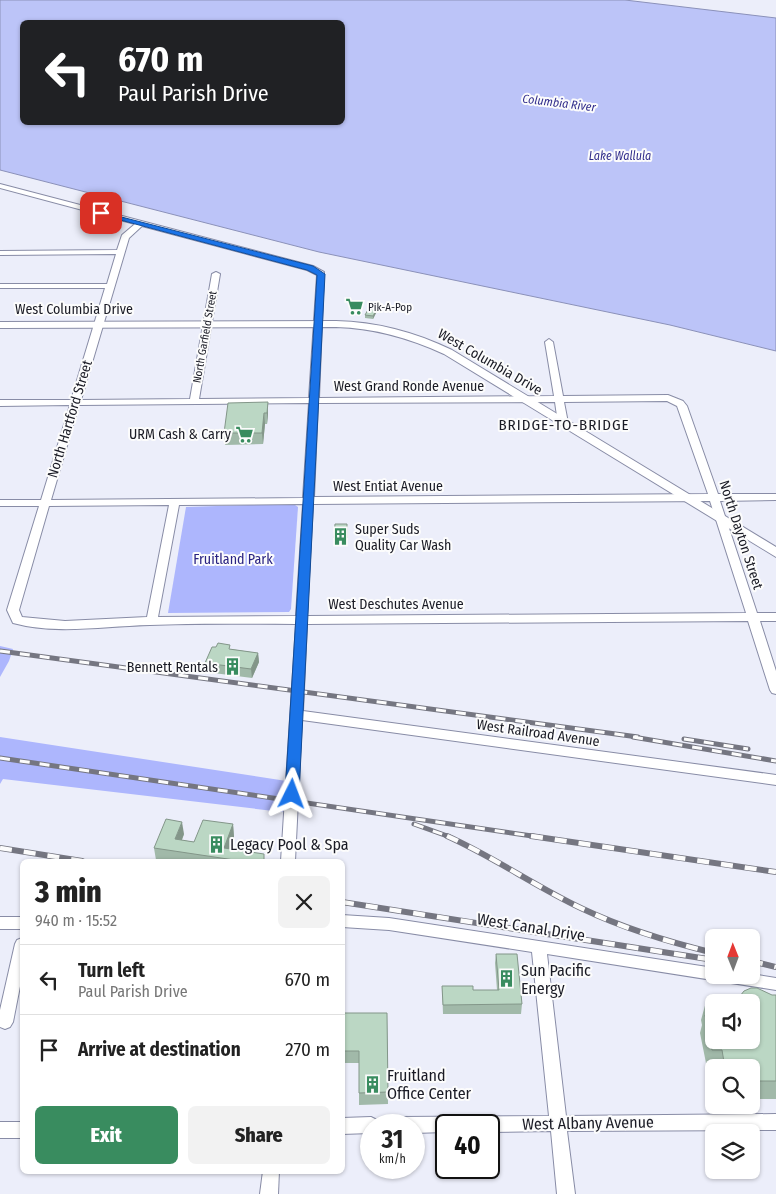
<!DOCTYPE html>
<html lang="en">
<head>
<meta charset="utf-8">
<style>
  body { margin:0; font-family:"Fira Sans Condensed",sans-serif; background:#f2f2f2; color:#222; height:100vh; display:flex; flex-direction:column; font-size:19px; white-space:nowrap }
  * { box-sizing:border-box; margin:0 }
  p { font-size:16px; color:#767676 }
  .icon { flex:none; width:28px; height:28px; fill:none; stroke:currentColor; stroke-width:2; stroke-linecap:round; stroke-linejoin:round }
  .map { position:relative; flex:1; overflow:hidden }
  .side { position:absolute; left:20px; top:859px; width:325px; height:315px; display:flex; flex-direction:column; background:#fff; border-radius:8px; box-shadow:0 1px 4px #0004 }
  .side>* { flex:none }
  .top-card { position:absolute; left:20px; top:20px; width:325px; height:105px; border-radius:8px; box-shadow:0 1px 4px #0004; background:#202124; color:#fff; overflow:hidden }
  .needle { width:32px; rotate:359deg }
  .controls { position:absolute; left:705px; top:929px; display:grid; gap:10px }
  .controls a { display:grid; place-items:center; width:55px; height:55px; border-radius:8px; background:#fff; box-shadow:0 1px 4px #0004; font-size:25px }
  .speed { position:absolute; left:360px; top:1114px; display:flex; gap:10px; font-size:25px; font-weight:700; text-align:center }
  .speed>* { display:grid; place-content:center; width:65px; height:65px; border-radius:50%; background:#fff; box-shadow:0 1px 4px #0004; line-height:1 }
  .speed small { font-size:12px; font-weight:400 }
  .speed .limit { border:2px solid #111; border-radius:8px; background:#fff; color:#111 }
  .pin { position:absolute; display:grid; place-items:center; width:42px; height:42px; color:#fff; margin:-21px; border-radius:10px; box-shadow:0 2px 8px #0006 }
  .me { position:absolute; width:55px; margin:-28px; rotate:3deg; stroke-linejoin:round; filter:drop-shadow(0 0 4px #0008) }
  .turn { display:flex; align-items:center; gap:18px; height:105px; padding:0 15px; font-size:22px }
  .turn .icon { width:65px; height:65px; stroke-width:2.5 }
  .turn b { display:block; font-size:35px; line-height:42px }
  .round { display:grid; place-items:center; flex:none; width:52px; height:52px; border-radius:8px; background:#f2f2f2 }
  .summary { display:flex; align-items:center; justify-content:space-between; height:85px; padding:0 15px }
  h1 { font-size:30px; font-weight:800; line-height:38px }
  .button { display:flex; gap:10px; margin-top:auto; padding:10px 15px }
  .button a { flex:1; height:58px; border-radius:8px; background:#398c5f; color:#fff; font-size:20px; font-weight:800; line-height:58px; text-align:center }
  .button a+a { background:#f2f2f2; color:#222 }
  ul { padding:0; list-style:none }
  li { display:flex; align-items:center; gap:15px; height:70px; padding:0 15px; border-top:1px solid #e0e0e0 }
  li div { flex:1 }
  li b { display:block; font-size:19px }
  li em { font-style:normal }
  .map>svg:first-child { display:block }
</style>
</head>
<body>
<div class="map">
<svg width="776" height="1194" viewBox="0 0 776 1194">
  <rect width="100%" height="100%" fill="#eceefa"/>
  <!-- green -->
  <g fill="#adb6fd">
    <path d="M281 504 295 505 298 507 291 609 289 612 168 613 186 507Z"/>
    <path d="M0 646 13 649 9 661 0 677Z"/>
    <path d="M0 737 293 782 291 813 3 779 0 784Z"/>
  </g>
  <!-- water -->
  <path fill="#bcc4f8" stroke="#8b91b9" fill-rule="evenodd" d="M0 0H625L776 18V351L670 325 319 252 0 170ZM22 22H342V122H22Z"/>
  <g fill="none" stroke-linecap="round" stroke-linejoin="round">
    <defs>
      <g id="minor">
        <path d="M0 184 313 266 324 272 319 398 554 396 545 342 549 339 553 342 563 396 668 395 683 401 687 406 718 494H776V500L720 501 757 613H776V621H760L776 671V694L772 693 770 690 748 621 307 624 303 711 776 775V785L302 720 295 861H281L296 624C247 624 199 623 150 625 105 626 57 635 13 623L7 610 39 506H0V500H41L70 405 0 406V400H71L105 288H0V284H107L116 254 0 255V251L117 250 122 235 135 224 0 188ZM142 226 307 270 317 275 309 398 199 399 220 274 216 272 212 274 190 399 81 400 129 238ZM667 401 677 406 708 494 314 497 318 403 555 402 558 423 563 426 568 423 564 402ZM309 403 303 498 51 500 79 405ZM710 501 746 613 307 616 313 504ZM303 504 296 616 158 617 179 505ZM169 505 147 617 65 621 22 617 19 610 49 506Z"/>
        <path d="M342 915 389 918 714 968V975H751V974L776 978V990L547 954 566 1116 776 1114V1130L567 1131 575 1194H557L551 1131 489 1132V1125H446V1132L414 1133V1125H392L394 1120 400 1117 549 1116 532 952 389 930 342 927Z"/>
        <rect x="0" y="917" width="22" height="12"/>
        <path d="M22 938V976L13 1022 10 1027 5 1029 0 1027V1010L15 944 17 940Z"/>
        <path d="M371 1117 377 1120 379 1125H371V1133L342 1134V1118Z"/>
        <rect x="0" y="1122" width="22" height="16"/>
        <path d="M263 1171H279L278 1194H260Z"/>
      </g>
      <path id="major" d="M336 321C377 322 415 332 452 350L776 547V557L444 354C409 338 375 328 336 327L0 328V322Z"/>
    </defs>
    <!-- minor casing -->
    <use href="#minor" stroke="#888ca6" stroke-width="2"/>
    <!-- major casing -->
    <use href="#major" stroke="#888ca6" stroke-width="2"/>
    <!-- minor -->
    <use href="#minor" fill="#fff" fill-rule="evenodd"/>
    <!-- major -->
    <use href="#major" fill="#fff" fill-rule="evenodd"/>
    <defs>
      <g id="rail-far1">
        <path d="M0 651 638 737"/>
        <path d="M633 737 776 761"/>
        <path d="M684 739 748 749"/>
        <path d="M0 758 539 837"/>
        <path d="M414 824 450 837"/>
      </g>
      <g id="rail">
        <path d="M447 836C494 857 536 887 583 909 625 929 669 942 714 953"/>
        <path d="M531 836 776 872"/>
        <path d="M0 848 82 861"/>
        <path d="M342 902 714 960"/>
        <path d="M751 961 776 967"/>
      </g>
    </defs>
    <!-- rail-far1 casing -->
    <use href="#rail-far1" stroke="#757681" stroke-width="5"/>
    <!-- rail casing -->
    <use href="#rail" stroke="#757681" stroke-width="6"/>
    <!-- rail-far1 -->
    <use href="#rail-far1" stroke="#fcfcfc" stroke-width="3" stroke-dasharray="10" stroke-linecap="butt"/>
    <!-- rail -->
    <use href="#rail" stroke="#fcfcfc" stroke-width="4.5" stroke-dasharray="12" stroke-linecap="butt"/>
  </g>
  <!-- wall -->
  <g fill="#a1b9a9">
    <path d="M377 309V311L373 319 365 318V315Z"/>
    <path d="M268 402V414L267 424H265L263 444 225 445 224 433Z"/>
    <path d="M347 524V544H334V538Z"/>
    <path d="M231 649 258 653 259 662 252 678 206 672 205 663Z"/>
    <path d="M233 824 234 837 230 849 264 861H163L156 860 154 848 184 834 182 840 194 842Z"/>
    <path d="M496 954 522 1004 521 1014H443L442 986 473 990H497L495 963Z"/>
    <path d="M776 995V1099H751V1068H707L700 1033 702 1025 701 1020 706 1002H713L714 996Z"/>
    <path d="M342 1013H387L388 1104 359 1105V1063H342Z"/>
  </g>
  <!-- shaded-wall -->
  <g fill="#839689">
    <path d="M377 309V311L373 319V316Z"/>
    <path d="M268 402V414L267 424V413Z"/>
    <path d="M264 413 265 424 263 444 262 433Z"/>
    <path d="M258 653 259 662 252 678 251 669Z"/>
    <path d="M182 822 184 834 177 852 175 839Z"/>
    <path d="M233 824 234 837 226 860 224 848Z"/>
  </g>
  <!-- building -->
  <g fill="#bbd7c4" stroke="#839689" fill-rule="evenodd">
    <path d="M369 308 377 309 373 316 365 315Z"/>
    <path d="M268 402 267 413H264L262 433H224L228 403Z"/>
    <path d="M335 524H347V538H334Z"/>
    <path d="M218 643 230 645 229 649 258 653 251 669 205 663 212 647H216Z"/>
    <path d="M166 819 182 822 175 839 194 842 203 820 233 824 224 848 264 854V861H241L154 848Z"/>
    <path d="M496 954H517L522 1004 443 1005 442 986H473V990H499Z"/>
    <path d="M751 988H757L772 995H776V1081H751V1068H725L722 1050H712L705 1015H708L706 1002H715L714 996H740L744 991ZM714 1002H751V1040H714Z"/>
    <path d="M342 1013H387L388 1092 359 1093V1051H342Z"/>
  </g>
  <!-- route -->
  <path fill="#1a73e8" stroke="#114b97" d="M98 211 313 266 325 274 299 794 297 797H287L285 794 317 275 307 270 98 214Z"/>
  <!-- icons -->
  <defs>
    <symbol id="supermarket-bare" viewBox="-9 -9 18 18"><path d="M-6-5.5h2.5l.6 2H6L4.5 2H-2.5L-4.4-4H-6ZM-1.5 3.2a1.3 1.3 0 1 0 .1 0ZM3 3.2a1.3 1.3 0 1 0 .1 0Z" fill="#398c5f" stroke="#fcfcfc" stroke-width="2.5" paint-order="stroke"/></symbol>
    <symbol id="building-bare" viewBox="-9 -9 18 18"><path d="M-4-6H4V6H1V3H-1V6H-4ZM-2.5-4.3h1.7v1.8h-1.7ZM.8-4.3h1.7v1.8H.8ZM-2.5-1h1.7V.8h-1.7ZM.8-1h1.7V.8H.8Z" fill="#398c5f" stroke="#fcfcfc" stroke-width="2.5" paint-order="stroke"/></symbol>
  </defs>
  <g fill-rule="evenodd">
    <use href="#supermarket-bare" x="342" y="294" width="25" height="25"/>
    <use href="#supermarket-bare" x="232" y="422" width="25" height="25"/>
    <use href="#building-bare" x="328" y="524" width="25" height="25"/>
    <use href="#building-bare" x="220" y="654" width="25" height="25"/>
    <use href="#building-bare" x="204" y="832" width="25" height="25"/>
    <use href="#building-bare" x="494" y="966" width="25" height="25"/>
    <use href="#building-bare" x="360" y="1072" width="25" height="25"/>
  </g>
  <g text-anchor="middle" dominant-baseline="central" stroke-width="4" stroke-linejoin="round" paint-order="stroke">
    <!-- far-poi labels -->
    <g font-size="11" fill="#1a1b25" stroke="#fcfcfc" text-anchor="start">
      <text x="368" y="307">Pik-A-Pop</text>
    </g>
    <!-- far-street labels -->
    <g font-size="11" fill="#1a1b25" stroke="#fcfcfc">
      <text transform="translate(205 337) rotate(-80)">North Garfield Street</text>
    </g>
    <!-- far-water labels -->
    <g font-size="12" font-style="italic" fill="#312d8c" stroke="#fcfcfc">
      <text transform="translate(559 103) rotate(7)">Columbia River</text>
      <text x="620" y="156">Lake Wallula</text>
    </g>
    <!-- street labels -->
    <g font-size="14" fill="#1a1b25" stroke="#fcfcfc">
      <text x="74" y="309">West Columbia Drive</text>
      <text transform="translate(490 362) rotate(30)">West Columbia Drive</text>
      <text x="409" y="386">West Grand Ronde Avenue</text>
      <text transform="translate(70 419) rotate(-73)">North Hartford Street</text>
      <text x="388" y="486">West Entiat Avenue</text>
      <text transform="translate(741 535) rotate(72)">North Dayton Street</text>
      <text x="396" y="604">West Deschutes Avenue</text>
      <text transform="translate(538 733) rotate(8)">West Railroad Avenue</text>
    </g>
    <!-- poi labels -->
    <g font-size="14" fill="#1a1b25" stroke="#fcfcfc" text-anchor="end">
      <text x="231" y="434">URM Cash &amp; Carry</text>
      <text x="355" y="529" text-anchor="start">Super Suds<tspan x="355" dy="16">Quality Car Wash</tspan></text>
      <text x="218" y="667">Bennett Rentals</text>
    </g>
    <!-- park labels -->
    <g font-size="14" fill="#2a2382" stroke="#fcfcfc">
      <text x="233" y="559">Fruitland Park</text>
    </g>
    <!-- neighbourhood labels -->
    <g font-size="15" letter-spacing="1" fill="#1a1b25" stroke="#fcfcfc">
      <text x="564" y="425">BRIDGE-TO-BRIDGE</text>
    </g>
    <!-- near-poi labels -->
    <g font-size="16" fill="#1a1b25" stroke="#fcfcfc" text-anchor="start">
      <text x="230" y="844">Legacy Pool &amp; Spa</text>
      <text x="521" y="970">Sun Pacific<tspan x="521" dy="18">Energy</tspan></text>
      <text x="387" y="1075">Fruitland<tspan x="387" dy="18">Office Center</tspan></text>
    </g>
    <!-- near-street labels -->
    <g font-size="16" fill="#1a1b25" stroke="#fcfcfc">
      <text transform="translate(531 927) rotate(9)">West Canal Drive</text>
      <text transform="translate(588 1123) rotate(-1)">West Albany Avenue</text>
    </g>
  </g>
</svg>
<div class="controls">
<a><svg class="needle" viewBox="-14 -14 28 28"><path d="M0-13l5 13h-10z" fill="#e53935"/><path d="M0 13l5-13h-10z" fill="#767676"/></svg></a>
<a><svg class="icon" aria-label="sound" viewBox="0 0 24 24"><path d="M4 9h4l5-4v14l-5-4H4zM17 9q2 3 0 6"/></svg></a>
<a><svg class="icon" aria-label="search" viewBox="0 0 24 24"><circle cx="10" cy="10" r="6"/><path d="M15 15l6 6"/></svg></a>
<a><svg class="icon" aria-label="layers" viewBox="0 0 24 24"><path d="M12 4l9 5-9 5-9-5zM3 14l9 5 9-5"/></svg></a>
</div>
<div class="speed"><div>31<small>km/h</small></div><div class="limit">40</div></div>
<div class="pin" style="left:101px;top:213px;background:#d93025"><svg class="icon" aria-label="arrive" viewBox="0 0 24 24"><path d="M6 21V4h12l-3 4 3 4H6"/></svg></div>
<svg class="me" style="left:292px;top:794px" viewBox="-20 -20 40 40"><path d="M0-17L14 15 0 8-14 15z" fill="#1a73e8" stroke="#fff" stroke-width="4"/></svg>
<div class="top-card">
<div class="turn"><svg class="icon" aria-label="left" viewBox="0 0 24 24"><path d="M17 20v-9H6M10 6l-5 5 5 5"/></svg><div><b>670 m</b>Paul Parish Drive</div></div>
</div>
<section class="side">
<div class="summary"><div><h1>3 min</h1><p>940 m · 15:52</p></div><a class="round"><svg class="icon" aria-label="close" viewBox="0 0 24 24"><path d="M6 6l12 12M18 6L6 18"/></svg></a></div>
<ul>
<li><svg class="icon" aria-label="left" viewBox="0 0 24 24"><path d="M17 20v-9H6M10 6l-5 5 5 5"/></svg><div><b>Turn left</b><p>Paul Parish Drive</p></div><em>670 m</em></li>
<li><svg class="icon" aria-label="arrive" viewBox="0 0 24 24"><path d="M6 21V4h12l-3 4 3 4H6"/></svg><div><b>Arrive at destination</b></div><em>270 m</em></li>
</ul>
<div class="button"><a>Exit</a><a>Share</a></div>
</section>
</div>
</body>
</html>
